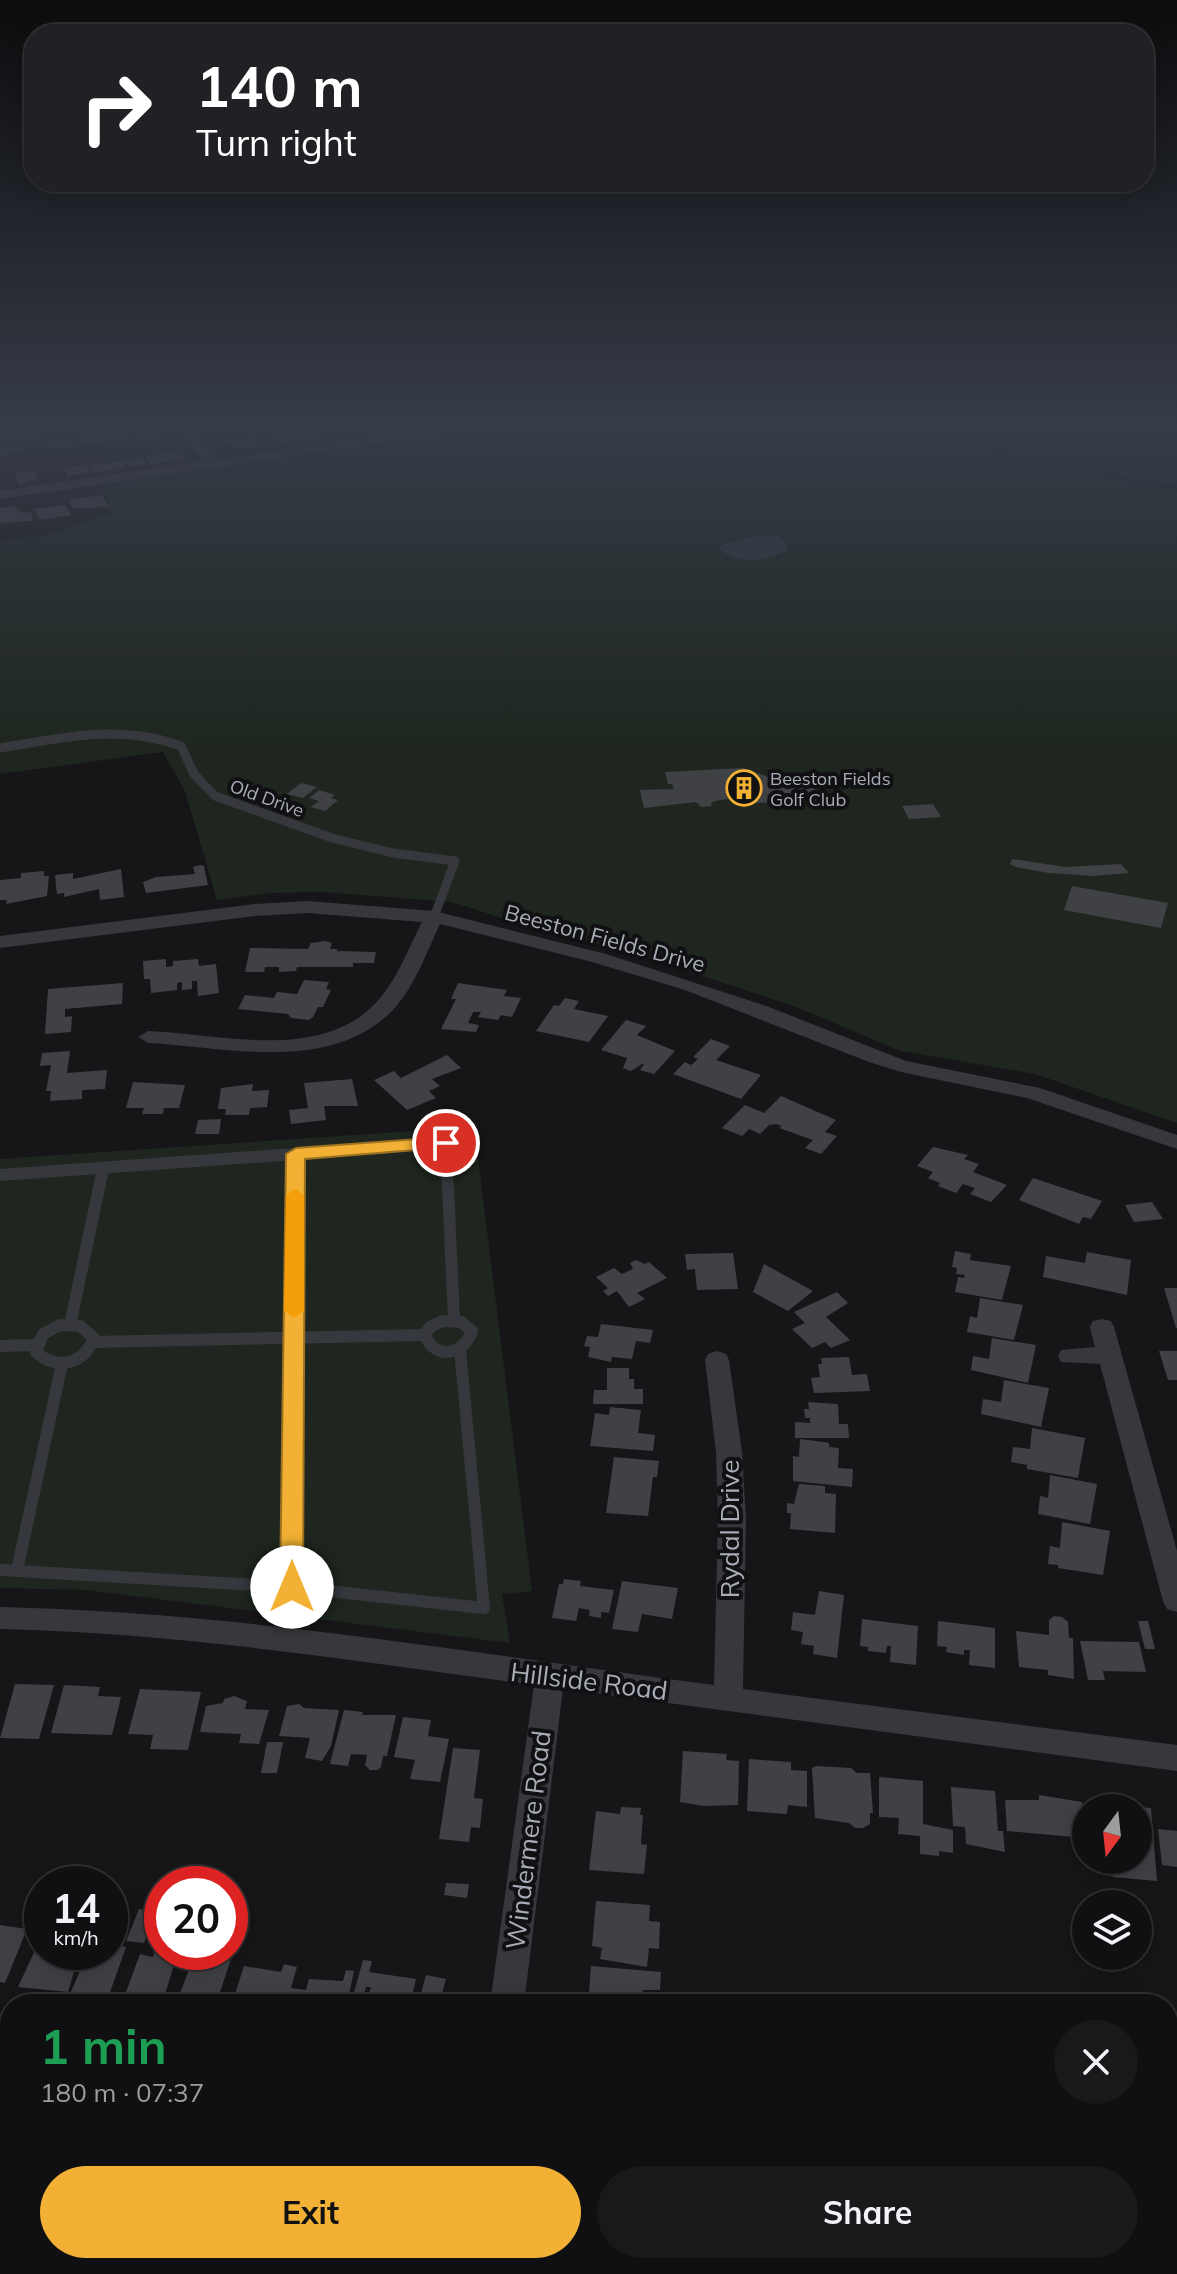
<!DOCTYPE html>
<html lang="en">
<head>
<meta charset="utf-8">
<style>
  body { margin:0; font-family:Mulish,sans-serif; background:#19191b; color:#f1f3f6; height:100vh; display:flex; flex-direction:column; font-size:30px; white-space:nowrap }
  * { box-sizing:border-box; margin:0 }
  p { font-size:26px; color:#9c9d9f }
  .icon { flex:none; width:44px; height:44px; fill:none; stroke:currentColor; stroke-width:2; stroke-linecap:round; stroke-linejoin:round }
  .map { position:relative; flex:1; overflow:hidden }
  .panel { position:absolute; left:0px; top:1994px; width:1178px; height:280px; display:flex; flex-direction:column; background:#101012; border-radius:32px 32px 0 0; box-shadow:0 4px 20px #0003,0 0 0 2px #303032 }
  .panel>* { flex:none }
  .banner { position:absolute; left:24px; top:24px; width:1130px; height:168px; border-radius:32px; box-shadow:0 4px 20px #0003,0 0 0 2px #303032; background:#202124; color:#fff; overflow:hidden }
  .needle { width:52px; rotate:195deg }
  .fabs { position:absolute; left:1072px; top:1794px; display:grid; gap:16px }
  .fabs a { display:grid; place-items:center; width:80px; height:80px; border-radius:50%; background:#101012; box-shadow:0 4px 20px #0003,0 0 0 2px #303032; font-size:40px }
  .speed { position:absolute; left:24px; top:1866px; display:flex; gap:16px; font-size:40px; font-weight:700; text-align:center }
  .speed>* { display:grid; place-content:center; width:104px; height:104px; border-radius:50%; background:#101012; box-shadow:0 4px 20px #0003,0 0 0 2px #303032; line-height:1 }
  .speed small { font-size:20px; font-weight:400 }
  .speed .limit { border:12px solid #d22; background:#fff; color:#111 }
  .pin { position:absolute; display:grid; place-items:center; width:68px; height:68px; color:#fff; margin:-34px; border:4px solid #fff; border-radius:50%; box-shadow:0 2px 8px #0007 }
  .me { position:absolute; width:88px; margin:-44px; rotate:0deg; stroke-linejoin:round; filter:drop-shadow(0 0 6px #0008) }
  .turn { display:flex; align-items:center; gap:28px; height:168px; padding:0 40px; font-size:36px }
  .turn .icon { width:104px; height:104px; stroke-width:2.5 }
  .turn b { display:block; font-size:56px; line-height:68px }
  .round { display:grid; place-items:center; flex:none; width:84px; height:84px; border-radius:42px; background:#19191b }
  .overview { display:flex; align-items:center; justify-content:space-between; height:136px; padding:0 40px }
  h1 { font-size:48px; font-weight:700; line-height:60px; color:#1e9e55 }
  .action { display:flex; gap:16px; margin-top:auto; padding:16px 40px }
  .action a { flex:1; height:92px; border-radius:48px; background:#f2b134; color:#111; font-size:32px; font-weight:700; line-height:92px; text-align:center }
  .action a+a { background:#19191b; color:#f1f3f6 }
  .map>svg:first-child { display:block }
</style>
</head>
<body>
<div class="map">
<svg width="1177" height="2274" viewBox="0 0 1177 2274">
  <rect width="100%" height="100%" fill="#161618"/>
  <!-- green -->
  <g fill="#1e261f">
    <path d="M480 430H881L1177 492V1123L1035 1074 900 1051 796 1007 642 956 520 924 452 902 322 892 271 893 217 900 185 791 163 752 0 774V542L49 534 111 513 102 485Z"/>
    <path d="M923 430H1177V487L919 434Z"/>
    <path d="M474 1127 532 1591 502 1594 510 1643 86 1590 0 1588V1159Z"/>
  </g>
  <!-- water -->
  <path fill="#2c353c" d="M780 536 787 544V550C767 561 734 567 718 546L748 537Z"/>
  <!-- building -->
  <g fill="#404145">
    <path d="M128 430 133 437 110 441 105 433Z"/>
    <path d="M133 430H159L165 438H139Z"/>
    <path d="M305 430H325L330 434 301 438 295 431Z"/>
    <path d="M275 432 292 435 297 439 278 443 267 434Z"/>
    <path d="M100 434 103 443H82L78 437Z"/>
    <path d="M254 437 261 445 234 449 224 441Z"/>
    <path d="M69 438 73 448 49 449 45 442 51 441 56 445 53 441Z"/>
    <path d="M18 445 22 452 0 456V448Z"/>
    <path d="M178 452 184 459 151 464 146 456Z"/>
    <path d="M142 457 147 464 129 467 124 460Z"/>
    <path d="M122 461 126 467 94 473 89 465Z"/>
    <path d="M86 465 90 472 68 477 63 468Z"/>
    <path d="M33 470 38 478 19 484 14 474Z"/>
    <path d="M102 495 109 507 73 508 69 500Z"/>
    <path d="M65 505 71 515 40 520 34 509Z"/>
    <path d="M14 506 22 513 31 512 33 521 0 523V508Z"/>
    <path d="M743 768 771 778 810 776 820 802 743 803 741 797 715 801 711 803 712 806 701 807 696 802 644 808 640 790 674 789 672 784H668L665 772Z"/>
    <path d="M301 783 317 787 303 798 287 794Z"/>
    <path d="M319 790 335 795 331 798 338 800 325 811 311 807 319 801 309 798Z"/>
    <path d="M933 804 941 817 909 819 902 806Z"/>
    <path d="M1012 859 1065 867 1121 864 1129 873 1093 876 1049 873 1016 867 1010 864Z"/>
    <path d="M200 865 204 866 208 885 146 893 143 882 156 877 195 874 193 867Z"/>
    <path d="M121 869 124 897 100 900 99 889 64 897V893L57 894 55 875 73 873V879Z"/>
    <path d="M44 871V876H49L47 896 6 904 7 900H0V880L21 878V873Z"/>
    <path d="M1072 886 1168 903 1161 928 1064 910Z"/>
    <path d="M325 941 332 943 330 949H337V951L376 952 374 963H353V967H297L296 971 279 972V967H265L264 972H245L250 948 308 949 311 943Z"/>
    <path d="M166 959V967L173 966V961L198 959 199 966 216 964 219 993 198 996 197 981H192V989L182 990V982L177 983V990L151 993 150 979H144L143 961Z"/>
    <path d="M304 980 329 982 326 989 331 990 323 1007H318L313 1017 309 1020 291 1018 288 1014 238 1009 245 995 274 998 277 992 297 994Z"/>
    <path d="M123 983 122 1004 65 1009V1017L72 1016 71 1032 45 1034 48 989Z"/>
    <path d="M458 983 507 990 504 996 521 998 512 1017 501 1015 498 1020 478 1017 481 1012H473L468 1023 479 1025 476 1032 441 1029 456 999H451Z"/>
    <path d="M565 998 579 1001 574 1009 608 1016 589 1042 536 1031 554 1005 559 1006Z"/>
    <path d="M626 1020 646 1026 637 1035 675 1051 654 1074 640 1070 644 1064H642L631 1071 623 1068 627 1058 601 1050Z"/>
    <path d="M711 1039 730 1046 716 1060 761 1075 741 1099 673 1074 685 1062 691 1065 698 1059 693 1057Z"/>
    <path d="M70 1051 67 1073 107 1070 105 1089 82 1090V1099L50 1101 51 1091H46L51 1065 40 1066 42 1053Z"/>
    <path d="M447 1055 461 1068 432 1079 440 1086 429 1091 436 1098 407 1110 374 1080 394 1071 401 1078Z"/>
    <path d="M352 1079 358 1106H324L326 1120 291 1124 289 1110 308 1108 304 1083Z"/>
    <path d="M133 1082 185 1085 179 1108H164L163 1114H142L144 1108H126Z"/>
    <path d="M253 1084 252 1091 269 1090 267 1107 250 1108 249 1115H225L226 1109H218L221 1088Z"/>
    <path d="M781 1096 836 1120 825 1132 837 1136 821 1154 805 1148 813 1140 779 1128 782 1126 776 1124 769 1125 760 1134 749 1129 742 1136 722 1128 745 1105 764 1113Z"/>
    <path d="M221 1119 219 1134H195L198 1120Z"/>
    <path d="M933 1147 968 1155 964 1159 979 1164 973 1172 1007 1185 991 1202 970 1194 975 1188 963 1184 956 1193 938 1186 940 1183 928 1178 933 1172 917 1166Z"/>
    <path d="M1033 1178 1102 1201 1091 1219 1083 1217 1079 1224 1019 1200Z"/>
    <path d="M1152 1202 1163 1219 1134 1222 1125 1205Z"/>
    <path d="M955 1251 971 1254 970 1260 1011 1266 1002 1300 955 1292 958 1277 964 1278 965 1275 956 1274 957 1268 952 1267Z"/>
    <path d="M1087 1252 1131 1260 1127 1295 1043 1277 1046 1256 1085 1263Z"/>
    <path d="M733 1253 738 1289 697 1290 695 1269 687 1270 685 1254Z"/>
    <path d="M636 1260 645 1264 649 1262 667 1278 637 1293 645 1299 629 1307 617 1291 608 1296 603 1291 608 1288 596 1277 614 1268 622 1274 633 1269 630 1263Z"/>
    <path d="M764 1264 813 1291 788 1311 753 1292Z"/>
    <path d="M1164 1288H1177V1328H1176Z"/>
    <path d="M837 1292 848 1303 826 1317 850 1340 831 1348 825 1342 812 1348 792 1329 805 1323 794 1312Z"/>
    <path d="M980 1298 1023 1305 1014 1340 967 1332 970 1316 977 1318Z"/>
    <path d="M601 1324 653 1330 650 1343 636 1341 632 1359 612 1357 611 1362 588 1357 590 1347 584 1346 587 1336 598 1337Z"/>
    <path d="M992 1338 1036 1345 1028 1383 971 1370 973 1356 989 1359Z"/>
    <path d="M1159 1351H1177V1380H1168Z"/>
    <path d="M849 1357 852 1375 867 1374 870 1391 814 1393 811 1378 820 1377 818 1364H822L821 1358Z"/>
    <path d="M607 1368H629V1379H634V1389H643V1404H593L594 1390H607Z"/>
    <path d="M1004 1380 1049 1388 1041 1427 981 1414 983 1399 1001 1402Z"/>
    <path d="M808 1402 838 1404 839 1424H848L849 1438H795V1422L810 1423V1418H805L804 1409H809Z"/>
    <path d="M610 1407 641 1410 638 1433 655 1435 653 1451 590 1446 595 1413 609 1415Z"/>
    <path d="M1032 1428 1085 1438 1078 1478 1027 1469V1465L1011 1462 1013 1447 1030 1449Z"/>
    <path d="M800 1439 824 1442 829 1443V1447L839 1448 838 1468 853 1469 852 1487 793 1481V1456L799 1457Z"/>
    <path d="M614 1457 659 1461 657 1477H653L648 1516 606 1513Z"/>
    <path d="M1050 1475 1097 1484 1090 1524 1038 1514 1040 1496 1048 1498Z"/>
    <path d="M799 1484 825 1486V1493L836 1494 835 1533 790 1529 791 1513H787V1503L794 1504Z"/>
    <path d="M1062 1522 1110 1531 1103 1575 1058 1568V1565L1048 1564 1050 1546 1060 1548Z"/>
    <path d="M564 1579 581 1581 580 1586 614 1590 609 1613 601 1612V1618L589 1616 590 1610 579 1608 576 1621 552 1618 559 1584H563Z"/>
    <path d="M622 1581 678 1588 672 1619 642 1614 638 1632 612 1629Z"/>
    <path d="M819 1591 844 1595 837 1658 813 1654 814 1646 801 1644 803 1632 791 1630 793 1612 815 1615Z"/>
    <path d="M1054 1616 1062 1617 1068 1622 1069 1638H1073L1074 1679 1048 1675V1670L1019 1667 1016 1631 1049 1635V1620Z"/>
    <path d="M862 1619 918 1626 916 1665 890 1662 891 1646H887L886 1653 868 1651V1647L860 1646Z"/>
    <path d="M938 1621 995 1628V1668L969 1665 970 1650H964V1655L946 1652 947 1647 937 1646Z"/>
    <path d="M1138 1621H1148L1155 1649H1145Z"/>
    <path d="M1080 1641 1139 1642 1146 1672 1103 1671 1105 1680H1088Z"/>
    <path d="M15 1684 54 1685 39 1739 0 1738Z"/>
    <path d="M64 1685 100 1687 98 1696 121 1697 112 1735 51 1733Z"/>
    <path d="M140 1689 201 1692 188 1750 150 1749 153 1735 128 1734Z"/>
    <path d="M234 1696 247 1701 245 1709 269 1710 259 1744 239 1743 241 1734 200 1732 206 1706 223 1703 224 1699Z"/>
    <path d="M299 1704 304 1708 339 1710 331 1746 322 1761 305 1758 310 1738 279 1736 287 1706Z"/>
    <path d="M344 1710 363 1712 362 1715H396L387 1756H383L381 1767 377 1770H370L365 1765 367 1755 351 1754 348 1766 330 1764Z"/>
    <path d="M403 1717 431 1720 428 1736 449 1739 440 1782 410 1779 415 1760 394 1757Z"/>
    <path d="M267 1742H283L277 1773H261Z"/>
    <path d="M453 1748 480 1750 474 1798 483 1799 480 1828 471 1827 469 1842 439 1839Z"/>
    <path d="M683 1751 727 1754 726 1760 739 1761 738 1805 704 1806 680 1802Z"/>
    <path d="M749 1759 791 1762V1770L807 1771V1807L788 1805 787 1814 747 1811Z"/>
    <path d="M816 1766 851 1768 857 1773H870L873 1813H870V1824L863 1828H855L849 1823 815 1818 812 1768Z"/>
    <path d="M879 1777 923 1781V1824L953 1830V1853L939 1851V1856L920 1854V1836L898 1834 899 1818 879 1817Z"/>
    <path d="M951 1787 995 1791 998 1831H1003L1005 1852 966 1844 965 1827 953 1826Z"/>
    <path d="M1039 1795 1082 1802 1085 1838 1007 1831 1005 1800H1039Z"/>
    <path d="M621 1807 641 1808 640 1815H643L641 1844 647 1845 644 1874 589 1870 596 1811 620 1814Z"/>
    <path d="M1138 1807 1151 1808 1157 1881 1113 1877 1112 1860H1138Z"/>
    <path d="M1158 1829 1177 1831V1867L1162 1865Z"/>
    <path d="M446 1883 469 1884 467 1898 444 1895Z"/>
    <path d="M596 1901 650 1905 649 1921 660 1922 659 1949 649 1948 647 1967 600 1959 602 1948 592 1946Z"/>
    <path d="M139 1909 155 1911 144 1943 126 1941Z"/>
    <path d="M0 1925 27 1929 5 1983 0 1982Z"/>
    <path d="M42 1935V1952H80L68 1992 18 1987Z"/>
    <path d="M112 1945 126 1947 108 1998 70 1994 88 1952H110Z"/>
    <path d="M156 1949 177 1955 162 2004 122 2003 140 1954 153 1957Z"/>
    <path d="M217 1956 231 1959 216 2004H176L191 1964 213 1968Z"/>
    <path d="M363 1960 372 1961 369 1972 416 1979 410 2004H366L371 1987H366L363 1998 353 1996Z"/>
    <path d="M284 1964 297 1967 291 1988 306 1990 309 1979 343 1981 346 1970 354 1971 347 2004H232L244 1966 281 1972Z"/>
    <path d="M591 1966 661 1972 660 1990H643L642 2004H588Z"/>
    <path d="M426 1975 446 1979 441 1997 453 1999 452 2004H418Z"/>
    <path d="M1168 2115 1177 2129V2195L1168 2193Z"/>
    <path d="M61 2264H98L95 2273 78 2270 77 2274H57Z"/>
    <path d="M167 2264H202L199 2274H164Z"/>
  </g>
  <g fill="none" stroke-linecap="round" stroke-linejoin="round">
    <!-- service-far1 -->
    <path stroke="#37383d" stroke-width="9" d="M0 748C62 738 121 723 181 746L194 774 215 796 332 838 393 853 455 861 434 917"/>
    <!-- service -->
    <g stroke="#37383d" stroke-width="12">
      <path d="M0 1175 296 1154"/>
      <path d="M443 1321 461 1322 472 1331C464 1355 435 1361 425 1335L430 1327Z"/>
      <path d="M454 1321 446 1143 296 1154 292 1587 484 1608 460 1349"/>
      <path d="M60 1325 80 1326 94 1338C84 1364 57 1371 36 1352L43 1334Z"/>
      <path d="M70 1325 103 1169"/>
      <path d="M93 1342 425 1335"/>
      <path d="M0 1346 35 1345"/>
      <path d="M0 1570 292 1587"/>
      <path d="M17 1570 62 1364"/>
    </g>
    <!-- minor -->
    <g fill="#37383d" fill-rule="evenodd">
      <path d="M33 430H66L60 434 0 442V434Z"/>
      <path d="M177 430H190L216 460 421 430H452L446 434 0 499V491L204 461Z"/>
      <path d="M307 901 434 911 606 954 769 1007 906 1061 1040 1088 1177 1135V1149L1027 1098 901 1072 869 1062 685 990 592 962 440 924C426 953 415 987 392 1011 329 1074 227 1047 148 1043L138 1037 148 1031C222 1034 326 1064 381 997 399 975 409 947 422 922L307 913 255 916 0 948V936L255 904Z"/>
      <path d="M1102 1319 1111 1321 1114 1327 1177 1551V1612L1167 1609 1163 1601 1100 1364 1061 1362 1058 1356 1061 1350 1095 1347 1090 1327 1093 1321Z"/>
      <path d="M717 1351 726 1354 729 1360 742 1452 746 1519 743 1689 1177 1745V1771L563 1689 524 2004H490L534 1685C356 1661 180 1633 0 1629V1607C239 1612 477 1654 714 1685L718 1519 716 1452 705 1360 708 1354Z"/>
      <path d="M0 2042 10 2043V2075L0 2074Z"/>
      <path d="M458 2264H494L493 2274H457Z"/>
      <path d="M899 2264H990L994 2274H903Z"/>
    </g>
  </g>
  <!-- sky -->
  <linearGradient id="sky" x2="0" y2="1"><stop stop-color="#0c0c0d"/><stop offset="0.57" stop-color="#363c48"/><stop offset="1" stop-color="#363c48" stop-opacity="0"/></linearGradient>
  <rect width="1177" height="748" fill="url(#sky)"/>
  <!-- route -->
  <path fill="#f2b134" stroke="#9d7322" stroke-width="2" d="M446 1137 452 1139 455 1143 452 1147 305 1159 303 1587 300 1594 292 1596 283 1594 280 1587 286 1154 296 1148Z"/>
  <!-- slow -->
  <path fill="#f59e0b" d="M295 1189 304 1195V1311L294 1318 284 1311 286 1195Z"/>
  <!-- icons -->
  <defs>
    <symbol id="building-ring" viewBox="-11 -11 22 22"><circle r="9.5" fill="#111113" stroke="#f2b134" stroke-width="1.5"/><path d="M-4-6H4V6H1V3H-1V6H-4ZM-2.5-4.3h1.7v1.8h-1.7ZM.8-4.3h1.7v1.8H.8ZM-2.5-1h1.7V.8h-1.7ZM.8-1h1.7V.8H.8Z" fill="#f2b134"/></symbol>
  </defs>
  <g fill-rule="evenodd">
    <use href="#building-ring" x="724" y="768" width="40" height="40"/>
  </g>
  <g text-anchor="middle" dominant-baseline="central" stroke-width="8" stroke-linejoin="round" paint-order="stroke">
    <!-- far-poi labels -->
    <g font-size="18" fill="#a8adb8" stroke="#111113" text-anchor="start">
      <text x="770" y="778">Beeston Fields<tspan x="770" dy="21">Golf Club</tspan></text>
    </g>
    <!-- far-street labels -->
    <g font-size="18" fill="#a8adb8" stroke="#111113">
      <text transform="translate(267 798) rotate(20)">Old Drive</text>
    </g>
    <!-- street labels -->
    <g font-size="22" fill="#a8adb8" stroke="#111113">
      <text transform="translate(605 938) rotate(15)">Beeston Fields Drive</text>
    </g>
    <!-- near-street labels -->
    <g font-size="26" fill="#a8adb8" stroke="#111113">
      <text transform="translate(729 1529) rotate(-90)">Rydal Drive</text>
      <text transform="translate(589 1681) rotate(7)">Hillside Road</text>
      <text transform="translate(528 1840) rotate(-83)">Windermere Road</text>
    </g>
  </g>
</svg>
<div class="fabs">
<a><svg class="needle" viewBox="-14 -14 28 28"><path d="M0-13l5 13h-10z" fill="#e53935"/><path d="M0 13l5-13h-10z" fill="#9c9d9f"/></svg></a>
<a><svg class="icon" aria-label="layers" viewBox="0 0 24 24"><path d="M12 4l9 5-9 5-9-5zM3 14l9 5 9-5"/></svg></a>
</div>
<div class="speed"><div>14<small>km/h</small></div><div class="limit">20</div></div>
<div class="pin" style="left:446px;top:1143px;background:#d93025"><svg class="icon" aria-label="arrive" viewBox="0 0 24 24"><path d="M6 21V4h12l-3 4 3 4H6"/></svg></div>
<svg class="me" style="left:292px;top:1587px" viewBox="-20 -20 40 40"><circle r="19" fill="#fff"/><path d="M0-13L10 11 0 6-10 11z" fill="#f2b134"/></svg>
<div class="banner">
<div class="turn"><svg class="icon" aria-label="right" viewBox="0 0 24 24"><path d="M7 20v-9h11M14 6l5 5-5 5"/></svg><div><b>140 m</b>Turn right</div></div>
</div>
<section class="panel">
<div class="overview"><div><h1>1 min</h1><p>180 m · 07:37</p></div><a class="round"><svg class="icon" aria-label="close" viewBox="0 0 24 24"><path d="M6 6l12 12M18 6L6 18"/></svg></a></div>
<div class="action"><a>Exit</a><a>Share</a></div>
</section>
</div>
</body>
</html>
